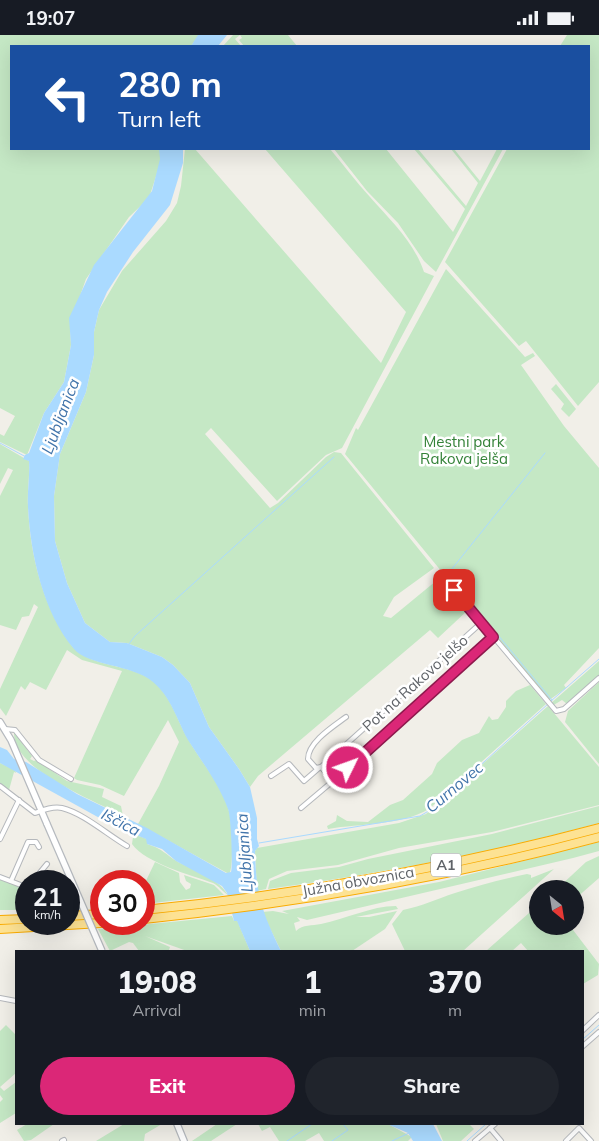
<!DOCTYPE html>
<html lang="en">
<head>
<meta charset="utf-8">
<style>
  body { margin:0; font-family:Mulish,sans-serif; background:#20242c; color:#f1f3f6; height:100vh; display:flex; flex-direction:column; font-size:19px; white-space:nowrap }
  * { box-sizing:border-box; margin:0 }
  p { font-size:16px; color:#9ea1a6 }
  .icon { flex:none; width:28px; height:28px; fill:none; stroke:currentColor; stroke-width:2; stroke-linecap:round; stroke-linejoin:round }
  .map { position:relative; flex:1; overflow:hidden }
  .details { position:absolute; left:15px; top:915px; width:569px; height:175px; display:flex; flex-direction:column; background:#171b24; border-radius:0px; box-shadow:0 5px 20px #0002 }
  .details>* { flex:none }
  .hud { position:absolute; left:10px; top:10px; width:580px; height:105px; border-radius:0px; box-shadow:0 5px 20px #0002; background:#1a4fa0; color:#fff; overflow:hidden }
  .needle { width:32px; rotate:150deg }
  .buttons { position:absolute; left:529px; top:845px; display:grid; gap:10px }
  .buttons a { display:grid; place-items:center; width:55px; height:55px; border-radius:50%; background:#171b24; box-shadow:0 5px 20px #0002; font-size:25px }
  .speed { position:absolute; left:15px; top:835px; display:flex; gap:10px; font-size:25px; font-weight:700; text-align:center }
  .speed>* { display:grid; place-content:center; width:65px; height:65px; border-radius:50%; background:#171b24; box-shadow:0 5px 20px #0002; line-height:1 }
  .speed small { font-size:12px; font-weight:400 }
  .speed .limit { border:8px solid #d22; background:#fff; color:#111 }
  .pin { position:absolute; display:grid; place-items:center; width:42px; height:42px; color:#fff; margin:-21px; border-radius:10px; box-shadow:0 2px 8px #0006 }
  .me { position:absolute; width:55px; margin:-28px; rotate:48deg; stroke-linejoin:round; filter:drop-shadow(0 0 4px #0008) }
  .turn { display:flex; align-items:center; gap:18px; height:105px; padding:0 25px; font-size:22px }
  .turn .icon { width:65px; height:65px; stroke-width:2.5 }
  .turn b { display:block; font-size:35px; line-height:42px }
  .eta { display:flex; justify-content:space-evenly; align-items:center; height:85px; text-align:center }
  .eta b { font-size:30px; font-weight:800; line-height:35px }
  .button { display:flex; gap:10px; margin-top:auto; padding:10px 25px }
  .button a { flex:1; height:58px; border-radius:30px; background:#db2777; color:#fff; font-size:20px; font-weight:800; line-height:58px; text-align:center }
  .button a+a { background:#20242c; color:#f1f3f6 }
  .status { display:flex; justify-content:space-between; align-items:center; height:35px; padding:0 25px; background:#171b24; direction:ltr }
  .status svg { height:14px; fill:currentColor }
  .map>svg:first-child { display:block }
</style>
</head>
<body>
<div class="status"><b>19:07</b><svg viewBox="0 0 49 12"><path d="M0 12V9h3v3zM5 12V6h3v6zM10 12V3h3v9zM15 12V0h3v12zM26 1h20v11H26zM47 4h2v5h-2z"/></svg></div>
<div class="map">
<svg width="599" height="1106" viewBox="0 0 599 1106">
  <rect width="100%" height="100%" fill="#f1efe8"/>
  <!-- green -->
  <g fill="#c5e8c5">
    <path d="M0 0H199L191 11H11V114H161V126L149 163 129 182 86 244 70 289 71 310 64 347 44 378 27 420 0 407V399L4 401 15 381 0 373Z"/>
    <path d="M233 0H288L297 11H244L239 5 242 3 240 0 235 4 241 11H223Z"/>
    <path d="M567 0H599V347L578 371 526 306 519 311 445 227 507 114H589V11H560Z"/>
    <path d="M185 114H195L381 328 406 277 265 114H330C344 130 356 147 370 162 391 186 414 207 424 237L434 241 342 413 326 420 277 466 211 393 205 399 270 473 278 468 326 422 334 417 341 418 434 533 394 562 383 581 391 583 442 541 468 575 438 603 430 595 258 741 250 752 239 734 209 692 190 648 173 630 162 622 127 608 110 607 85 588 67 548 55 506 54 461 60 419 86 357 94 320V297L99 275 122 236 166 186 177 168 181 151Z"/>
    <path d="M334 114H386L453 197 465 174 414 114H418L466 171 478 148 451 114H454L480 146 497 114H503L436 237 424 226 398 188 367 156Z"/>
    <path d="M446 234 525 322 533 318 535 321 521 330 564 391 599 433V613L564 650 566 653 548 666 345 419 356 393 358 395Z"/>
    <path d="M556 349 576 374 569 382 561 374 564 369 551 354Z"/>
    <path d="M0 409 29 426C30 441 27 456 28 471 30 519 42 568 69 607 87 634 129 627 153 646 171 661 177 685 188 704 201 727 222 750 229 776 232 785 234 834 229 839L138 789 159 751 179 707 168 685 124 761 100 750 77 745 74 743 122 636 82 625 67 615 46 655 30 647 25 655 21 651 6 681 0 673V654L38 572 34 569 29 581 22 582 16 595 0 590V461L13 435 8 433 0 449Z"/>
    <path d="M599 626V640L567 669 562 665 552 671 550 669Z"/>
    <path d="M599 647V729L565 687 568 676Z"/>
    <path d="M530 650 546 669 429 774C399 791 362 788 328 794L327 791 336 786 337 780 347 786 368 787 390 770 403 765 432 739 437 728 462 705 479 698 489 681 492 685 498 684 506 672V666L516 656Z"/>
    <path d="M548 671 599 732V770L492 797 399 813 338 830 287 836 269 844 266 854 257 856 255 816 257 813 399 788 426 779Z"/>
    <path d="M14 697 32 721 30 724 34 726 36 725 67 746 104 754 102 762 121 771 123 781C94 765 12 735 14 697Z"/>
    <path d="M0 728 15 735 16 738 14 737 9 755 0 749Z"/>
    <path d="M599 771V788C491 818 378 839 268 854L270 846 291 838 339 832 368 824 492 799Z"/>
    <path d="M136 800 147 804V809C163 814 165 819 178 827 194 835 218 843 228 860 223 857 219 851 213 848 191 840 145 828 132 809L133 802Z"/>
    <path d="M599 807V816L573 823 307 885 297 882 300 886 294 888 296 896C303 889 312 891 321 889 346 884 371 871 396 871L398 874 356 882H369L397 876 385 894 352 916H281L262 877 273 876 289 879 282 876 439 847Z"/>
    <path d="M599 821V843L575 864V854H557L586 827Z"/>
    <path d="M155 827 179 838 180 847 186 855 190 853 191 849 186 846 184 840 214 850 224 860 144 869V850Z"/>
    <path d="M554 834 463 916H405L392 889 403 875C423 871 436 864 455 858 479 850 503 844 527 839L531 840V843Z"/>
    <path d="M0 843 26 854V875H0Z"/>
    <path d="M537 871 538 891H570L599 929 598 940 583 949 582 916H528L521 908 512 916H486Z"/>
    <path d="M232 881 234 886 237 885 250 916H187L145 901 170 912 169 915 139 916 133 908 129 907 110 916 98 894Z"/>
    <path d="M6 990 16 1000V1038L0 1052 4 1056 16 1047V1078L0 1088V1067L3 1064 0 1060V996Z"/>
    <path d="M27 1089H54L31 1105 24 1106 17 1095Z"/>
    <path d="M124 1089H162L145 1099 144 1106H96Z"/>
    <path d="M217 1089H237L211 1106H192Z"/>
    <path d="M258 1089H388L412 1102 408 1106H324L319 1098 305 1106H279L270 1092 262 1096Z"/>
    <path d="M436 1089H469L474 1094 461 1106H443Z"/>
  </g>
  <!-- water -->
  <g fill="#aadaff">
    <path d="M198 0H227L218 11H191Z"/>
    <path d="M159 114H183V128L170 170 133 217 107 257 99 275 94 297V320L86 357 60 419 54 461 55 506 67 548 85 588 110 607 127 608 162 622 173 630 190 648 209 692 239 734 250 752 257 783V804L259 811 255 816C256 860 262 877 281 916H250L237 886H234L227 858 222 851 176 826 162 814 147 809 146 804 114 791 0 728V712L7 715 14 724 26 727 77 759 147 793 226 838 231 837C233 831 231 780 228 774 219 749 202 727 188 705 177 685 171 662 153 647 132 629 88 631 74 614 43 578 30 517 28 472 27 457 30 441 29 426L23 424 25 420 29 418 44 378 64 347 71 310 69 283 94 230 152 156 160 124Z"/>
    <path d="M387 1089H433L442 1106H413L408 1098Z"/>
  </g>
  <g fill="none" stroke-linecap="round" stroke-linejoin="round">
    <!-- stream -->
    <g stroke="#aadaff" stroke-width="1">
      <path d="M0 408 26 422"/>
      <path d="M461 556 447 540 545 418"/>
      <path d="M465 561 484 583"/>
      <path d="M487 587 552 665"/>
      <path d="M128 610 135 601 334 422"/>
      <path d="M551 666 599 624"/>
      <path d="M259 808 420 781 432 774 548 669"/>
      <path d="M582 1005 599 990"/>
      <path d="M274 1090 275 1089"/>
      <path d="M287 1106 312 1089"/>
      <path d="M332 1106 348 1095 343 1089"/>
      <path d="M392 1106 409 1098"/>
      <path d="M467 1106 486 1089"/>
    </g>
    <defs>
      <g id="street">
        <path d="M454 555 556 676 564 674 599 643"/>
        <path d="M481 588 321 732 333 746 493 603"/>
        <path d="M5 694 15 695 39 725 71 744"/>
        <path d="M321 732 316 733 308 724C308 707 334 691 346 682"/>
        <path d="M271 741 289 729 304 746 319 733"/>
        <path d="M0 751 35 778C43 775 53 771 62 773 83 778 108 800 127 811"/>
        <path d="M301 773 333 746"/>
        <path d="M0 804 19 765"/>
        <path d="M0 842 26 852"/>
        <path d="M11 846 28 807H36L39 812"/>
        <path d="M33 846 47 829"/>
        <path d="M0 963 16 966"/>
        <path d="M582 996 599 980"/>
        <path d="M582 1012 599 997"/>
        <path d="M490 1093 501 1106"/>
        <path d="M62 1106 64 1105"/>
        <path d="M475 1106 495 1089"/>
        <path d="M566 1106 579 1093 591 1106"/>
      </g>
      <g id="secondary">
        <path d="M0 687 11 705 47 789"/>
        <path d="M177 1089 184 1106"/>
      </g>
      <g id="highway">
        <path d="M144 875C298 860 449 833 599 793"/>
        <path d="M69 881 101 879"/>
        <path d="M144 884C298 868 450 842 599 802"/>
        <path d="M0 885 26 884"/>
        <path d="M0 894 101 888"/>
      </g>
    </defs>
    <!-- street casing -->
    <use href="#street" stroke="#b5b8bc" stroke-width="6"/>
    <!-- secondary casing -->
    <use href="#secondary" stroke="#b6babf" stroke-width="8"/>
    <!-- highway casing -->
    <use href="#highway" stroke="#f9ab00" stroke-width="10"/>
    <!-- street -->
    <use href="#street" stroke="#fff" stroke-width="4"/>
    <!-- secondary -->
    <use href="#secondary" stroke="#fff" stroke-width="5.5"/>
    <!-- highway -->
    <use href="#highway" stroke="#fde293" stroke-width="8"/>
    <defs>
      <path id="secondary-bridge" d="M47 789 102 916"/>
    </defs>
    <!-- secondary-bridge casing -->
    <use href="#secondary-bridge" stroke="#b6babf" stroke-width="8" stroke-linecap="butt"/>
    <!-- secondary-bridge -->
    <use href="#secondary-bridge" stroke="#fff" stroke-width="5.5"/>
  </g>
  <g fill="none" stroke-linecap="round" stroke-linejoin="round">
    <defs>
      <path id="route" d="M348 733 493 602 454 555"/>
    </defs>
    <!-- route casing -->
    <use href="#route" stroke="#8e194d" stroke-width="12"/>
    <!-- route -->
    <use href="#route" stroke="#db2777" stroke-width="9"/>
  </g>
  <g text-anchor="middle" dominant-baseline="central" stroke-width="5" stroke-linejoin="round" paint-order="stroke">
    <!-- shield labels -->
    <rect fill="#fff" stroke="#8f9295" stroke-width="1" x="431" y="818.5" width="30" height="23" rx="4"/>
    <g font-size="14" font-weight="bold" fill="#5f6368">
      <text x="446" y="830">A1</text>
    </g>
    <!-- park labels -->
    <g font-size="15" fill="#348238" stroke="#fff">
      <text x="464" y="406">Mestni park<tspan x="464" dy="17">Rakova jelša</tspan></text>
    </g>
    <!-- street labels -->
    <g font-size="15" fill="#5f6368" stroke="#fff">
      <text transform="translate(415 648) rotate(-42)">Pot na Rakovo jelšo</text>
      <text transform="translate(358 846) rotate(-10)">Južna obvoznica</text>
    </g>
    <!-- water labels -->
    <g font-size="16" font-style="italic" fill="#4174aa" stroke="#fff">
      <text transform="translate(60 381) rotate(-69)">Ljubljanica</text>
      <text transform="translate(454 752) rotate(-40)">Curnovec</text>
      <text transform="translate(121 787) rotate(27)">Iščica</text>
      <text transform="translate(244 818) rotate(-94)">Ljubljanica</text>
    </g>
  </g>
</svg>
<div class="buttons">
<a><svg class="needle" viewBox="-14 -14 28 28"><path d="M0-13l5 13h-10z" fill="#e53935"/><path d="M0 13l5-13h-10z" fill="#9ea1a6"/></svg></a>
</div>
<div class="speed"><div>21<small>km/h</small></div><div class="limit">30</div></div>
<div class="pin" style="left:454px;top:555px;background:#d93025"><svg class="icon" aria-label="arrive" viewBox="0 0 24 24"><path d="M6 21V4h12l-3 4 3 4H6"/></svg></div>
<svg class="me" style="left:348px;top:733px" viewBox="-20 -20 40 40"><circle r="17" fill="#db2777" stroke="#fff" stroke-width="3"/><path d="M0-11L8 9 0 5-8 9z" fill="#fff"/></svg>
<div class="hud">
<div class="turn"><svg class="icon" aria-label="left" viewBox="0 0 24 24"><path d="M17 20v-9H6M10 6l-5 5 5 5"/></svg><div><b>280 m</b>Turn left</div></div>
</div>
<section class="details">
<div class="eta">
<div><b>19:08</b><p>Arrival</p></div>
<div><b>1</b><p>min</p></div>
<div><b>370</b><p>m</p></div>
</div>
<div class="button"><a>Exit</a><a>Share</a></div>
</section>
</div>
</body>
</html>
